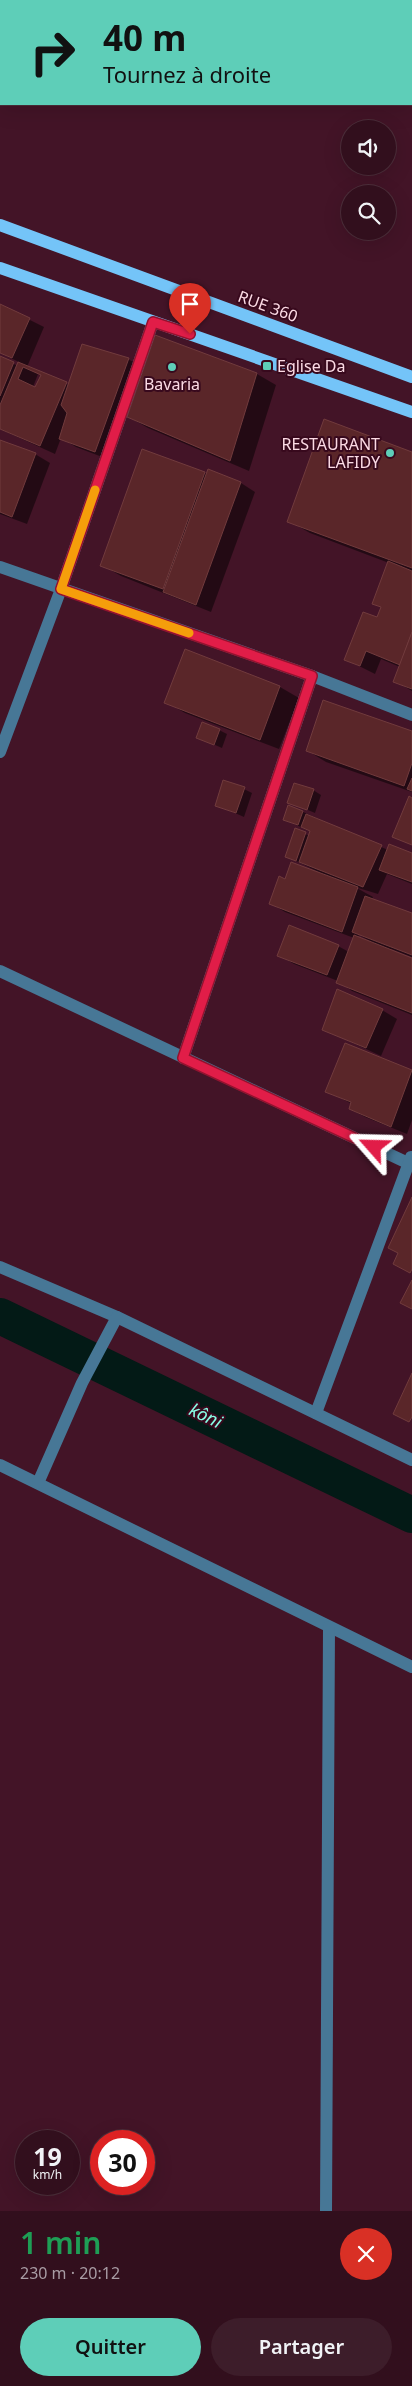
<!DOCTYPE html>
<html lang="fr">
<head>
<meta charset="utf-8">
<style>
  body { margin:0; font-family:"Noto Sans",sans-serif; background:#3d1d2a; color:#f1f3f6; height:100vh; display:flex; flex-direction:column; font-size:19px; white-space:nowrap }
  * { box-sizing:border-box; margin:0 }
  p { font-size:16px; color:#a89ca4 }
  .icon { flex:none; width:28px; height:28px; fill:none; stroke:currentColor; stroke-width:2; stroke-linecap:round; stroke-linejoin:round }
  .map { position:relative; height:2211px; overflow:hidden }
  .drawer { display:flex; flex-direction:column; background:#320f1d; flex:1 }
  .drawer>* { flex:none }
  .hud { position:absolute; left:0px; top:0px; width:412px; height:105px; box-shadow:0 5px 20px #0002,0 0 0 1px #4d2f3b; background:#5eceb8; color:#111; overflow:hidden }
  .controls { position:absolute; left:341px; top:120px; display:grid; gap:10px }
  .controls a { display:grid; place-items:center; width:55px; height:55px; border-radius:50%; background:#320f1d; box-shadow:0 5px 20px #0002,0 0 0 1px #4d2f3b; font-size:25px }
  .speed { position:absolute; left:15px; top:2130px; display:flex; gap:10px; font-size:25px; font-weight:700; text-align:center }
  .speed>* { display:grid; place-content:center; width:65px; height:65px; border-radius:50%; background:#320f1d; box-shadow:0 5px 20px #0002,0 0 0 1px #4d2f3b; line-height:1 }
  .speed small { font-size:12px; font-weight:400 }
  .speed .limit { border:8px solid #d22; background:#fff; color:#111 }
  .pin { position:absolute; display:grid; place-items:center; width:42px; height:42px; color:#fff; margin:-51px -21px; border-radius:50% 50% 50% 0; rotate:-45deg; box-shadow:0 0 5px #0007 }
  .pin .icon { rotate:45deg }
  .me { position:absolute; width:55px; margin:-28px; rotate:295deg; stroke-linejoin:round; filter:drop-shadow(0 0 4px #0008) }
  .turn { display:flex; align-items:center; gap:18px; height:105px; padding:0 20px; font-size:22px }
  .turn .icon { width:65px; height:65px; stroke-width:2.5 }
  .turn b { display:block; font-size:35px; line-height:42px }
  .round { display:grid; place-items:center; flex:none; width:52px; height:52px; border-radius:26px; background:#3d1d2a }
  .overview { display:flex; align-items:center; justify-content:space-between; height:85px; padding:0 20px }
  h1 { font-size:30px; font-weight:600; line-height:38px; color:#1e9e55 }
  .button { display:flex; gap:10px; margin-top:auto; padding:10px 20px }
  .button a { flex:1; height:58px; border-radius:30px; background:#5eceb8; color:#111; font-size:20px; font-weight:600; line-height:58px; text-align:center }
  .button a+a { background:#3d1d2a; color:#f1f3f6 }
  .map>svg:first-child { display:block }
</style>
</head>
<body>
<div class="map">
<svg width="412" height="2211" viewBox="0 0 412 2211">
  <rect width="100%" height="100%" fill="#431427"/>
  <!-- shadow -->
  <g fill="#0007" fill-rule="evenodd">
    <path d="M0 305 44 327 27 367 69 385 128 359 145 369 155 336 257 374 276 385 249 471 148 428 129 417 135 397 133 396 110 460 76 447 61 438 55 454 0 429V357L18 366 19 362 0 353ZM38 374 42 376 36 389 33 387Z"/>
    <path d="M0 441 35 454 50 463 27 524 0 514Z"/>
    <path d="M412 453V691L395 681 400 667 381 659 375 674 345 659 378 619 382 608 373 603 389 563 310 533 289 521Z"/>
    <path d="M204 473 241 483 255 492 211 612 121 576 102 565Z"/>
    <path d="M280 687 299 698 279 749 185 713 166 702Z"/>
    <path d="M219 730 227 734 222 748 197 737Z"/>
    <path d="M412 733V792L326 762 308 751Z"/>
    <path d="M244 789 252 793 244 817 217 805Z"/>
    <path d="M313 790 321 795 315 813 289 802Z"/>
    <path d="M303 812 388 850 412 854V884L387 874 378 894 355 887 373 897 372 900 412 915V957L391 949 390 951 412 960V1015L352 991 338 981 294 964 279 955 338 946 349 952 354 938 285 912 270 903 285 880 321 873 286 856 305 834 310 836 311 832 284 819ZM359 935 370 941 369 943 357 938Z"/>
    <path d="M382 1010 397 1019 381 1056 323 1029Z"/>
    <path d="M345 1045 412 1071V1120L407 1134 365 1117 350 1109 352 1104 327 1091Z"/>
  </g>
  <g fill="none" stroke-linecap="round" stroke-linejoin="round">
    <!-- canal -->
    <path stroke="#031a16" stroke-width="36" d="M0 1316 412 1515"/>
  </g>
  <!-- building -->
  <g fill="#5a2629" stroke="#713b3d" fill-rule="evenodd">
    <path d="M0 304 30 318 12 358 0 353Z"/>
    <path d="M155 335 257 373 230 461 127 417Z"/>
    <path d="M82 344 129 358 95 452 59 439 67 413 61 405Z"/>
    <path d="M0 356 14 362 0 396Z"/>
    <path d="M18 362 67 382 40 446 0 429V405ZM23 367 41 375 35 387 18 379Z"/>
    <path d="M324 419 412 452V568L287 522Z"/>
    <path d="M0 440 36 453 12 517 0 512Z"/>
    <path d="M142 449 205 472 163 589 100 566Z"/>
    <path d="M208 469 241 482 196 605 163 592Z"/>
    <path d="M388 561 412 571V632L400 665 366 651 360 666 344 660 363 612 377 617 381 607 372 604Z"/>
    <path d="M412 632V689L393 682Z"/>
    <path d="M185 649 280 686 260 740 164 703Z"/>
    <path d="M323 700 412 731V763L404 786 306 751Z"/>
    <path d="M202 722 220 729 214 745 196 738Z"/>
    <path d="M412 778V791L407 789Z"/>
    <path d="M223 780 245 787 236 813 215 806Z"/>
    <path d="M294 783 314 789 307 810 287 803Z"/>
    <path d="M409 796 412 798V845L392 837Z"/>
    <path d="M288 805 303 811 298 825 283 820Z"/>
    <path d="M306 814 382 845 363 887 299 862 310 831 301 827Z"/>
    <path d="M295 828 306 832 296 861 285 857Z"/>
    <path d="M389 844 412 853V882L379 870Z"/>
    <path d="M291 862 358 887 342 932 269 904 279 876 285 879Z"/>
    <path d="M365 896 412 913V955L352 932Z"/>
    <path d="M289 925 339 945 327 975 277 956Z"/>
    <path d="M354 935 412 958V1013L336 983Z"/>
    <path d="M337 989 383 1009 366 1048 322 1030Z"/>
    <path d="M345 1043 412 1070 391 1127 349 1109 351 1102 325 1092Z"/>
    <path d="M412 1197V1269L410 1273 393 1264 398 1253 388 1248Z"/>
    <path d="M412 1280V1309L400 1303Z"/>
    <path d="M412 1373V1417L409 1422 393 1414Z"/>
  </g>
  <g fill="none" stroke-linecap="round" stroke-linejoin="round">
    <!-- minor -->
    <g stroke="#477796" stroke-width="12">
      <path d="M355 0 358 1"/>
      <path d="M411 23H412"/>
      <path d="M0 567 312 676 412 715"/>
      <path d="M0 752 61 589 153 322"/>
      <path d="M0 971 412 1165"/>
      <path d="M183 1058 312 676"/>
      <path d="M0 1267 117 1317 412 1460"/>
      <path d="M316 1413 411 1157"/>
      <path d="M0 1465 412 1667"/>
      <path d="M38 1483 82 1383 117 1317"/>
      <path d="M326 2211 329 1627"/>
    </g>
    <!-- major -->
    <g stroke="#74c4f8" stroke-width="12">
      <path d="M0 225 412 377"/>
      <path d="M0 268 412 412"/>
    </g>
  </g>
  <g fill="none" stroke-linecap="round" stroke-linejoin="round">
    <defs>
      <path id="route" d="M190 334 153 322 61 589 312 676 183 1058 374 1147"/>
    </defs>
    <!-- route casing -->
    <use href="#route" stroke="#92132f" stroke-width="12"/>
    <!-- route -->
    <use href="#route" stroke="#e11d48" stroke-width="9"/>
    <!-- slow -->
    <path stroke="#f59e0b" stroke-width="9" d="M95 490 61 589 189 633"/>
  </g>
  <!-- markers -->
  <g fill="#5eceb8" stroke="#38091d" stroke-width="2">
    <rect x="262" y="361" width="10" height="10" rx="2.5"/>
    <circle cx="172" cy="367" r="5"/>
    <circle cx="390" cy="453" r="5"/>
  </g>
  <g text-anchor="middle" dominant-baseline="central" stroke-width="4" stroke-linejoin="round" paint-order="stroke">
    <!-- street labels -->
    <g font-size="16" fill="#fcdbe5" stroke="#38091d">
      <text transform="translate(268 306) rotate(20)">RUE 360</text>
    </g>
    <!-- poi labels -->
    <g font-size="16" fill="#fcdbe5" stroke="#38091d" text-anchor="start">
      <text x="277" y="366">Eglise Da</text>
      <text x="172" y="384" text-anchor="middle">Bavaria</text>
      <text x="380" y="444" text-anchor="end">RESTAURANT<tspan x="380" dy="18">LAFIDY</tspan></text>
    </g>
    <!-- water labels -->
    <g font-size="18" font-style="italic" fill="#88fde5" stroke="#38091d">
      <text transform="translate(206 1415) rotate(26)">kôni</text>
    </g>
  </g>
</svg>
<div class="controls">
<a><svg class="icon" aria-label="sound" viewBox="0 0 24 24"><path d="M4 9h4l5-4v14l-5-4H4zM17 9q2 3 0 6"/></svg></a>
<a><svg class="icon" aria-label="search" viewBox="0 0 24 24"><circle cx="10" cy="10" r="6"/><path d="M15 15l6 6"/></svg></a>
</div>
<div class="speed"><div>19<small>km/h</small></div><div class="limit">30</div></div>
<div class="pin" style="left:190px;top:334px;background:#d93025"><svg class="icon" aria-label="arrive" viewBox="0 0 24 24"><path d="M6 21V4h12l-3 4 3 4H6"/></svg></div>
<svg class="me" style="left:374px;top:1147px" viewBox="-20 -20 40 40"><path d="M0-17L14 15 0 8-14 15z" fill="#e11d48" stroke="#fff" stroke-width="4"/></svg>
<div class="hud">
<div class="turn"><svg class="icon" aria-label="right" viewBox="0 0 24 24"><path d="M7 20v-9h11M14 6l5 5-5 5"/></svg><div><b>40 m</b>Tournez à droite</div></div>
</div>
</div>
<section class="drawer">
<div class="overview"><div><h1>1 min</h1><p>230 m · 20:12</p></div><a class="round" style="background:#d93025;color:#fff"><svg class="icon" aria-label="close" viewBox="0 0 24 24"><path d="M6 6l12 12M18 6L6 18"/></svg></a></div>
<div class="button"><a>Quitter</a><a>Partager</a></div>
</section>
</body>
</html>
